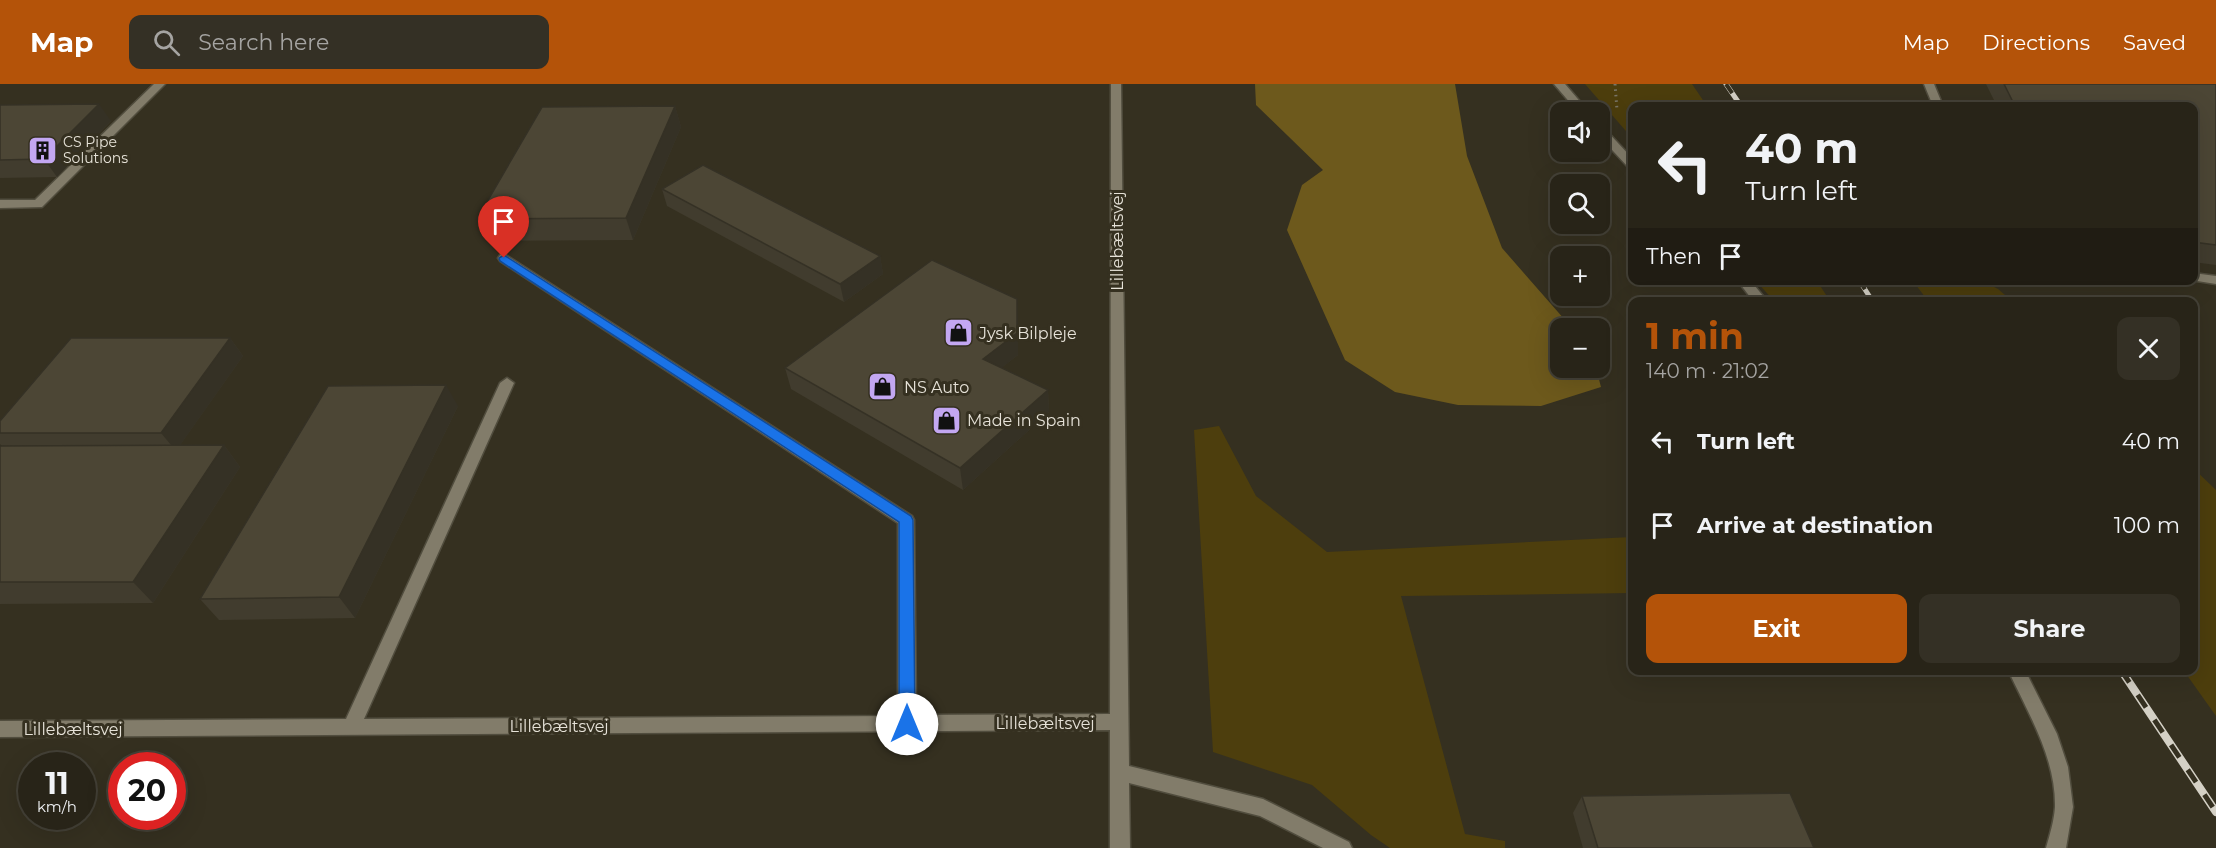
<!DOCTYPE html>
<html lang="en">
<head>
<meta charset="utf-8">
<style>
  body { margin:0; font-family:Montserrat,sans-serif; background:#343025; color:#f1f3f6; height:100vh; display:flex; flex-direction:column; font-size:22px; white-space:nowrap }
  * { box-sizing:border-box; margin:0 }
  p { font-size:20px; color:#a5a4a2 }
  .icon { flex:none; width:33px; height:33px; fill:none; stroke:currentColor; stroke-width:2; stroke-linecap:round; stroke-linejoin:round }
  .map { position:relative; flex:1; overflow:hidden }
  .side { position:absolute; left:1628px; top:213px; width:570px; height:378px; display:flex; flex-direction:column; background:#282418; border-radius:12px; box-shadow:0 6px 24px #0002,0 0 0 2px #444137 }
  .side>* { flex:none }
  .guide { position:absolute; left:1628px; top:18px; width:570px; height:183px; border-radius:12px; box-shadow:0 6px 24px #0002,0 0 0 2px #444137; background:#282418; color:#f1f3f6; overflow:hidden }
  .buttons { position:absolute; left:1550px; top:18px; display:grid; gap:12px }
  .buttons a { display:grid; place-items:center; width:60px; height:60px; border-radius:12px; background:#282418; box-shadow:0 6px 24px #0002,0 0 0 2px #444137; font-size:30px }
  .speed { position:absolute; left:18px; top:668px; display:flex; gap:12px; font-size:30px; font-weight:700; text-align:center }
  .speed>* { display:grid; place-content:center; width:78px; height:78px; border-radius:50%; background:#282418; box-shadow:0 6px 24px #0002,0 0 0 2px #444137; line-height:1 }
  .speed small { font-size:15px; font-weight:400 }
  .speed .limit { border:9px solid #d22; background:#fff; color:#111 }
  .pin { position:absolute; display:grid; place-items:center; width:51px; height:51px; color:#fff; margin:-62px -26px; border-radius:50% 50% 50% 0; rotate:-45deg; box-shadow:0 0 6px #0007 }
  .pin .icon { rotate:45deg }
  .me { position:absolute; width:66px; margin:-33px; rotate:0deg; stroke-linejoin:round; filter:drop-shadow(0 0 4px #0008) }
  .turn { display:flex; align-items:center; gap:21px; height:126px; padding:0 18px; font-size:27px }
  .turn .icon { width:78px; height:78px; stroke-width:2.5 }
  .turn b { display:block; font-size:42px; line-height:51px }
  .then { display:flex; align-items:center; height:57px; padding:0 18px; background:#0003; gap:12px; font-size:22px }
  .round { display:grid; place-items:center; flex:none; width:63px; height:63px; border-radius:12px; background:#343025 }
  .overview { display:flex; align-items:center; justify-content:space-between; height:102px; padding:0 18px }
  h1 { font-size:36px; font-weight:700; line-height:45px; color:#b45309 }
  .cta { display:flex; gap:12px; margin-top:auto; padding:12px 18px }
  .cta a { flex:1; height:69px; border-radius:12px; background:#b45309; color:#fff; font-size:24px; font-weight:700; line-height:69px; text-align:center }
  .cta a+a { background:#343025; color:#f1f3f6 }
  ul { padding:0; list-style:none }
  li { display:flex; align-items:center; gap:18px; height:84px; padding:0 18px }
  li div { flex:1 }
  li b { display:block; font-size:22px }
  li em { font-style:normal }
  header { display:flex; align-items:center; gap:36px; box-sizing:border-box; height:84px; padding:0 30px; background:#b45309; color:#fff }
  header strong { font-size:28px }
  nav { display:flex; gap:33px; margin-inline-start:auto; font-size:21px }
  .search { width:420px; height:54px; background:#343025; display:flex; align-items:center; gap:15px; box-sizing:border-box; padding:0 21px; border-radius:12px; color:#a5a4a2; font-size:22px }
  .map>svg:first-child { display:block }
</style>
</head>
<body>
<header>
<strong>Map</strong>
<div class="search"><svg class="icon" aria-label="search" viewBox="0 0 24 24"><circle cx="10" cy="10" r="6"/><path d="M15 15l6 6"/></svg>Search here</div>
<nav><a>Map</a><a>Directions</a><a>Saved</a></nav>
</header>
<div class="map">
<svg width="2216" height="764" viewBox="0 0 2216 764">
  <rect width="100%" height="100%" fill="#353020"/>
  <!-- green -->
  <g fill="#4d3e0d">
    <path d="M1585 0H1692L1707 22H1632V54Z"/>
    <path d="M1756 197H1817L1830 217H1774Z"/>
    <path d="M1913 197H1982L1998 205 2012 217H1928Z"/>
    <path d="M1219 342 1256 412 1327 468 1632 453V509L1401 512 1465 750 1505 757V764H1390L1371 751 1312 701 1213 668 1194 346Z"/>
    <path d="M2193 384 2216 406V632L2184 587 2193 586Z"/>
  </g>
  <!-- water -->
  <path fill="#6d591c" d="M1255 0H1455L1467 72 1502 164 1572 244H1560V284H1596L1601 303 1541 322 1458 321 1395 308 1345 276 1287 146 1302 101 1323 86 1256 21Z"/>
  <g fill="none" stroke-linecap="round" stroke-linejoin="round">
    <defs>
      <g id="minor">
        <path d="M154 0H165L42 123 0 124V116H35Z"/>
        <path d="M1111 0H1121L1129 682 1263 715 1349 758 1352 764H1323L1260 732 1129 699 1130 764H1110V646L0 653V637L346 635 500 299 507 294 514 299 364 635 898 632V439L500 177 498 174 500 171 504 170 912 432 914 436 916 631 1110 630Z"/>
        <path d="M1554 0H1565L1589 28H1578Z"/>
        <path d="M1924 0H1934L1943 22H1933Z"/>
        <path d="M1599 42 1603 43 1632 74V84L1628 83 1599 52Z"/>
        <path d="M2193 189 2216 192V200L2191 196H2193Z"/>
        <path d="M1737 196H1750L1768 218H1754Z"/>
        <path d="M2008 586H2025L2057 650 2068 683 2073 723 2066 764H2046C2050 750 2054 737 2055 723 2056 674 2028 629 2008 586Z"/>
      </g>
    </defs>
    <!-- minor casing -->
    <use href="#minor" stroke="#514d3e" stroke-width="3"/>
    <!-- path -->
    <path stroke="#797567" stroke-width="3" stroke-dasharray="1.5 4" stroke-linecap="butt" d="M1615 0 1617 26"/>
    <!-- minor -->
    <use href="#minor" fill="#827c6a" fill-rule="evenodd"/>
    <defs>
      <g id="rail-far1">
        <path d="M1726 0 1741 22"/>
        <path d="M1859 196 1873 218"/>
      </g>
      <path id="rail" d="M2121 586 2216 728"/>
    </defs>
    <!-- rail-far1 casing -->
    <use href="#rail-far1" stroke="#d4d0c5" stroke-width="5"/>
    <!-- rail casing -->
    <use href="#rail" stroke="#d4d0c5" stroke-width="8"/>
    <!-- rail-far1 -->
    <use href="#rail-far1" stroke="#353020" stroke-width="4" stroke-dasharray="11" stroke-linecap="butt"/>
    <!-- rail -->
    <use href="#rail" stroke="#353020" stroke-width="5" stroke-dasharray="15" stroke-linecap="butt"/>
  </g>
  <!-- wall -->
  <g fill="#413c2e">
    <path d="M1986 0H2216V181L2193 178V22H1997Z"/>
    <path d="M0 21 111 37 57 93 0 94Z"/>
    <path d="M675 22 681 43 633 156 487 157 477 135Z"/>
    <path d="M662 105 880 172 883 190 844 218 667 122Z"/>
    <path d="M1018 236V271L1001 284 1048 306 1049 328 963 406 791 305 785 284Z"/>
    <path d="M230 254 243 272 180 361H224L240 383 153 519 0 520V362H2L0 360V337Z"/>
    <path d="M458 322 355 534 219 536 200 515Z"/>
    <path d="M1582 712 1814 764H1583L1573 729Z"/>
  </g>
  <!-- shaded-wall -->
  <g fill="#353125">
    <path d="M99 20 111 37 57 93 44 75Z"/>
    <path d="M675 22 681 43 633 156 626 134Z"/>
    <path d="M880 172 883 190 844 218 840 200Z"/>
    <path d="M1017 215 1018 236V271L985 297 983 275Z"/>
    <path d="M230 254 243 272 176 367 161 349Z"/>
    <path d="M446 301 458 322 355 534 339 513Z"/>
    <path d="M1048 306 1049 328 963 406 960 384Z"/>
    <path d="M224 361 240 383 153 519 133 498Z"/>
  </g>
  <!-- building -->
  <g fill="#4c4635" stroke="#353125" stroke-width="1.5">
    <path d="M2004 0H2216V161L2193 158V22H2015Z"/>
    <path d="M99 20 44 75 0 76V21Z"/>
    <path d="M675 22 626 134 477 135 542 23Z"/>
    <path d="M703 81 880 172 840 200 662 105Z"/>
    <path d="M932 176 1017 215V249L983 275 1048 306 960 384 785 284Z"/>
    <path d="M71 254H230L161 349H0V337Z"/>
    <path d="M446 301 339 513 200 515 328 302Z"/>
    <path d="M224 361 133 498H0V362Z"/>
    <path d="M1790 709 1814 764H1598L1582 712Z"/>
  </g>
  <!-- route -->
  <path fill="#1a73e8" stroke="#114b97" stroke-width="1.5" d="M504 171 911 432 913 436 915 640 913 645 907 647 901 645 899 640V438L500 177 499 174Z"/>
  <!-- icons -->
  <defs>
    <symbol id="building-square" viewBox="-11 -11 22 22"><rect x="-9" y="-9" width="18" height="18" rx="4" fill="#c3a7f2" stroke="#353020"/><path d="M-4-6H4V6H1V3H-1V6H-4ZM-2.5-4.3h1.7v1.8h-1.7ZM.8-4.3h1.7v1.8H.8ZM-2.5-1h1.7V.8h-1.7ZM.8-1h1.7V.8H.8Z" fill="#111"/></symbol>
    <symbol id="shop-square" viewBox="-11 -11 22 22"><rect x="-9" y="-9" width="18" height="18" rx="4" fill="#c3a7f2" stroke="#353020"/><path d="M-5-2.5h2.3a2.7 3.5 0 0 1 5.4 0H5L5.5 6h-11ZM-1.5-2.5h3a1.5 2.3 0 0 0-3 0Z" fill="#111"/></symbol>
  </defs>
  <g fill-rule="evenodd">
    <use href="#building-square" x="26" y="50" width="33" height="33"/>
    <use href="#shop-square" x="942" y="232" width="33" height="33"/>
    <use href="#shop-square" x="866" y="286" width="33" height="33"/>
    <use href="#shop-square" x="930" y="320" width="33" height="33"/>
  </g>
  <g text-anchor="middle" dominant-baseline="central" stroke-width="6" stroke-linejoin="round" paint-order="stroke">
    <!-- far-poi labels -->
    <g font-size="14" fill="#e6e2d8" stroke="#353020" text-anchor="start">
      <text x="63" y="58">CS Pipe<tspan x="63" dy="16">Solutions</tspan></text>
    </g>
    <!-- street labels -->
    <g font-size="16" fill="#e6e2d8" stroke="#353020">
      <text transform="translate(1117 157) rotate(-90)">Lillebæltsvej</text>
      <text x="1045" y="639">Lillebæltsvej</text>
      <text x="559" y="642">Lillebæltsvej</text>
      <text x="73" y="645">Lillebæltsvej</text>
    </g>
    <!-- poi labels -->
    <g font-size="16" fill="#e6e2d8" stroke="#353020" text-anchor="start">
      <text x="979" y="249">Jysk Bilpleje</text>
      <text x="904" y="303">NS Auto</text>
      <text x="967" y="336">Made in Spain</text>
    </g>
  </g>
</svg>
<div class="buttons">
<a><svg class="icon" aria-label="sound" viewBox="0 0 24 24"><path d="M4 9h4l5-4v14l-5-4H4zM17 9q2 3 0 6"/></svg></a>
<a><svg class="icon" aria-label="search" viewBox="0 0 24 24"><circle cx="10" cy="10" r="6"/><path d="M15 15l6 6"/></svg></a>
<a>+</a>
<a>−</a>
</div>
<div class="speed"><div>11<small>km/h</small></div><div class="limit">20</div></div>
<div class="pin" style="left:504px;top:174px;background:#d93025"><svg class="icon" aria-label="arrive" viewBox="0 0 24 24"><path d="M6 21V4h12l-3 4 3 4H6"/></svg></div>
<svg class="me" style="left:907px;top:640px" viewBox="-20 -20 40 40"><circle r="19" fill="#fff"/><path d="M0-13L10 11 0 6-10 11z" fill="#1a73e8"/></svg>
<div class="guide">
<div class="turn"><svg class="icon" aria-label="left" viewBox="0 0 24 24"><path d="M17 20v-9H6M10 6l-5 5 5 5"/></svg><div><b>40 m</b>Turn left</div></div>
<div class="then">Then<svg class="icon" aria-label="arrive" viewBox="0 0 24 24"><path d="M6 21V4h12l-3 4 3 4H6"/></svg></div>
</div>
<section class="side">
<div class="overview"><div><h1>1 min</h1><p>140 m · 21:02</p></div><a class="round"><svg class="icon" aria-label="close" viewBox="0 0 24 24"><path d="M6 6l12 12M18 6L6 18"/></svg></a></div>
<ul>
<li><svg class="icon" aria-label="left" viewBox="0 0 24 24"><path d="M17 20v-9H6M10 6l-5 5 5 5"/></svg><div><b>Turn left</b></div><em>40 m</em></li>
<li><svg class="icon" aria-label="arrive" viewBox="0 0 24 24"><path d="M6 21V4h12l-3 4 3 4H6"/></svg><div><b>Arrive at destination</b></div><em>100 m</em></li>
</ul>
<div class="cta"><a>Exit</a><a>Share</a></div>
</section>
</div>
</body>
</html>
